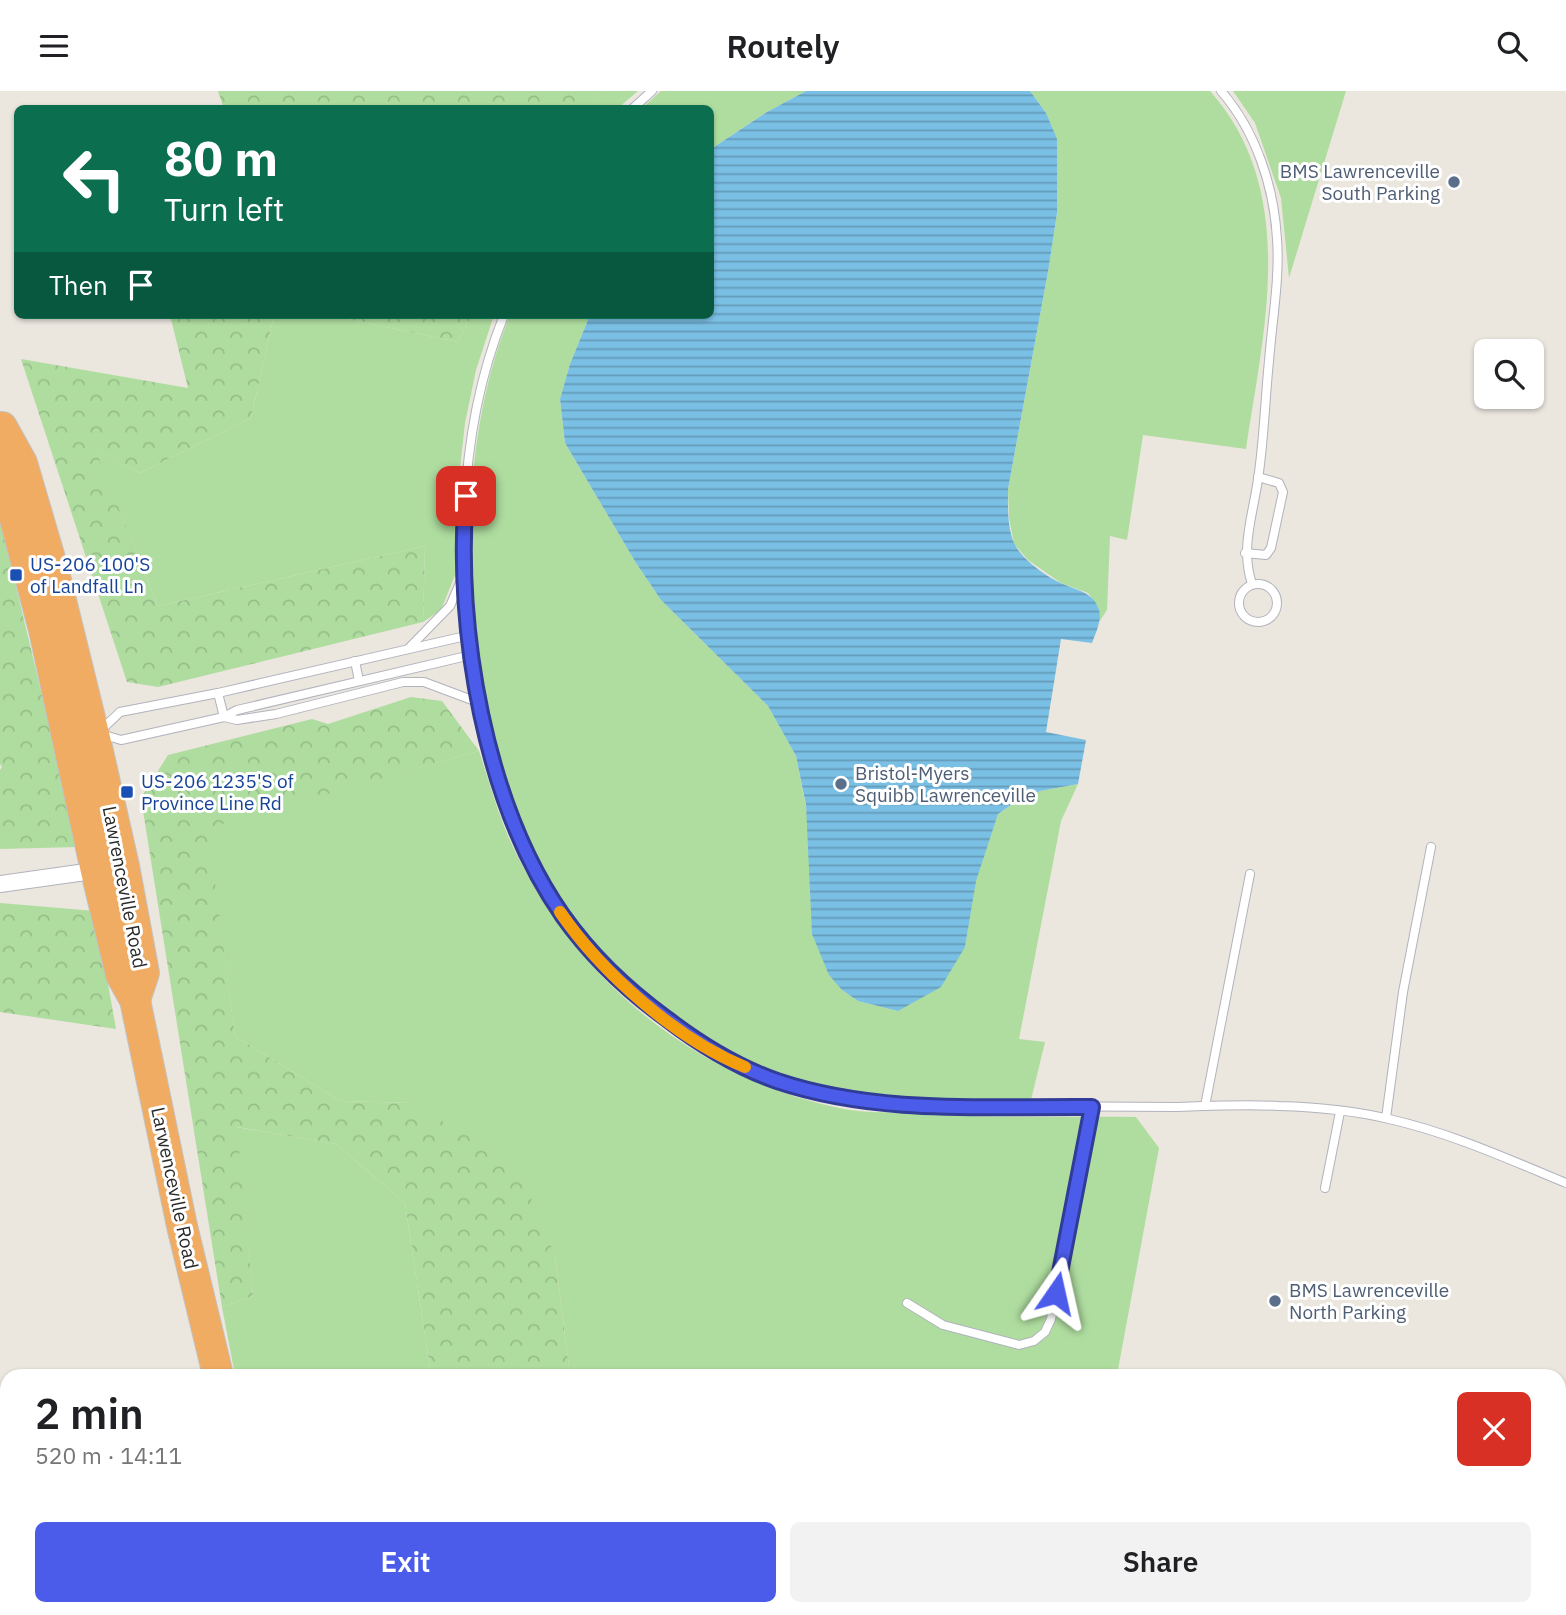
<!DOCTYPE html>
<html lang="en">
<head>
<meta charset="utf-8">
<style>
  body { margin:0; font-family:"IBM Plex Sans",sans-serif; background:#f2f2f2; color:#202124; height:100vh; display:flex; flex-direction:column; font-size:26px; white-space:nowrap }
  * { box-sizing:border-box; margin:0 }
  p { font-size:23px; color:#757577 }
  .icon { flex:none; width:38px; height:38px; fill:none; stroke:currentColor; stroke-width:2; stroke-linecap:round; stroke-linejoin:round }
  .map { position:relative; flex:1; overflow:hidden }
  .details { position:absolute; left:0px; top:1278px; width:1566px; height:247px; display:flex; flex-direction:column; background:#fff; border-radius:21px 21px 0 0; box-shadow:0 2px 5px #0004 }
  .details>* { flex:none }
  .hud { position:absolute; left:14px; top:14px; width:700px; height:214px; border-radius:10px; box-shadow:0 2px 5px #0004; background:#0b6e4f; color:#fff; overflow:hidden }
  .fabs { position:absolute; left:1474px; top:248px; display:grid; gap:14px }
  .fabs a { display:grid; place-items:center; width:70px; height:70px; border-radius:10px; background:#fff; box-shadow:0 2px 5px #0004; font-size:35px }
  .pin { position:absolute; display:grid; place-items:center; width:60px; height:60px; color:#fff; margin:-30px; border-radius:14px; box-shadow:0 4px 10px #0006 }
  .me { position:absolute; width:77px; margin:-38px; rotate:11deg; stroke-linejoin:round; filter:drop-shadow(0 0 5px #0008) }
  .turn { display:flex; align-items:center; gap:24px; height:147px; padding:0 35px; font-size:32px }
  .turn .icon { width:91px; height:91px; stroke-width:2.5 }
  .turn b { display:block; font-size:49px; line-height:60px }
  .then { display:flex; align-items:center; height:66px; padding:0 35px; background:#0003; gap:14px; font-size:26px }
  .round { display:grid; place-items:center; flex:none; width:74px; height:74px; border-radius:10px; background:#f2f2f2 }
  .summary { display:flex; align-items:center; justify-content:space-between; height:119px; padding:0 35px }
  h1 { font-size:42px; font-weight:600; line-height:52px }
  .button { display:flex; gap:14px; margin-top:auto; padding:14px 35px }
  .button a { flex:1; height:80px; border-radius:10px; background:#4b5cea; color:#fff; font-size:28px; font-weight:600; line-height:80px; text-align:center }
  .button a+a { background:#f2f2f2; color:#202124 }
  header { display:flex; justify-content:space-between; align-items:center; height:91px; padding:0 35px; background:#fff; font-size:32px; font-weight:600 }
  .map>svg:first-child { display:block }
</style>
</head>
<body>
<header><svg class="icon" aria-label="menu" viewBox="0 0 24 24"><path d="M4 6h16M4 12h16M4 18h16"/></svg>Routely<svg class="icon" aria-label="search" viewBox="0 0 24 24"><circle cx="10" cy="10" r="6"/><path d="M15 15l6 6"/></svg></header>
<div class="map">
<svg width="1566" height="1524" viewBox="0 0 1566 1524">
  <defs>
    <pattern id="forest-crowns" width="20" height="18" patternUnits="userSpaceOnUse" patternTransform="scale(1.75)"><rect width="20" height="18" fill="#afdd9f"/><path d="M2 6a3 3 0 1 1 6 0M12 15a3 3 0 1 1 6 0" fill="none" stroke="#97be89"/></pattern>
    <pattern id="water-rules" width="6" height="5" patternUnits="userSpaceOnUse" patternTransform="scale(1.75)"><rect width="6" height="5" fill="#7abfe4"/><path d="M0 2.5h6" fill="none" stroke="#649bb9"/></pattern>
  </defs>
  <rect width="100%" height="100%" fill="#ebe6de"/>
  <!-- grass -->
  <g fill="#afdd9f">
    <path d="M602 0H638L618 17H583Z"/>
    <path d="M661 0H806L767 21 711 58 710 18H641Z"/>
    <path d="M1030 0H1210C1299 100 1264 238 1246 358L1143 344 1127 449 1110 445 1107 519 1099 531 1098 515 1088 502 1061 492 1028 469 1014 453 1009 427 1008 398 1049 175 1057 122 1046 22Z"/>
    <path d="M1233 0H1346L1289 187 1281 107 1255 32Z"/>
    <path d="M274 224H328L458 251 472 224H494L476 279 465 332 455 422V484L441 519 423 531 425 455 158 515 95 359 140 382 251 327Z"/>
    <path d="M510 224H590L570 273 560 308 565 352 636 472 661 509 768 615 796 665 842 899 858 910 898 920 965 856 975 790 998 723 1018 709 1040 700 1078 693 1061 730 1019 948 1045 951 1031 1009C932 1009 829 1011 738 967 677 937 601 875 565 817 552 797 539 774 529 752 460 605 448 375 510 224Z"/>
    <path d="M479 660C490 693 499 728 515 760 579 893 699 989 844 1018 865 1022 887 1021 908 1022 983 1028 1060 1025 1136 1026L1159 1057 1117 1284H570L555 1164 410 1012 340 1010 235 945 207 736Z"/>
    <path d="M236 1036 336 1053 405 1112 431 1284H235L222 1216 253 1205Z"/>
    <path d="M1566 1360V1524H1422L1427 1517H1559V1367Z"/>
    <path d="M599 1517H1402L1398 1524H600Z"/>
  </g>
  <!-- forest -->
  <g fill="url(#forest-crowns)">
    <path d="M218 0H602L583 18H224Z"/>
    <path d="M170 224H274L251 327 140 382 96 360 158 515 425 455 423 531 158 596 127 591 21 268 188 297Z"/>
    <path d="M328 224H472L458 251Z"/>
    <path d="M0 428 78 756 0 758V679L2 676 0 673Z"/>
    <path d="M411 606 442 610 479 660 208 737 235 945 340 1010 410 1012 516 1072 555 1164 570 1284H431L405 1112 336 1053 237 1036 253 1205 222 1216 141 707 168 664 312 628 328 633Z"/>
    <path d="M0 812 95 820 116 938 0 921Z"/>
    <path d="M292 1517H599L600 1524H294Z"/>
  </g>
  <!-- water -->
  <path fill="url(#water-rules)" d="M806 0H1030L1046 22 1057 48V122L1049 175 1008 398C1008 415 1007 435 1014 452 1022 469 1047 486 1063 493 1076 499 1092 501 1098 516 1103 528 1096 541 1092 552L1061 548 1046 641 1086 649 1078 693 1040 700 1018 709 998 723 976 790 965 856 941 896 898 920 858 910 842 899 829 884 812 843 806 714 796 665 768 615 661 509 636 472 565 352 560 308 570 273 590 224H710L711 58 767 21Z"/>
  <g fill="none" stroke-linecap="round" stroke-linejoin="round">
    <defs>
      <g id="lane">
        <path d="M1221 0C1256 40 1274 96 1277 148 1280 186 1272 231 1269 270 1265 309 1264 349 1258 388 1253 424 1240 457 1252 493"/>
        <path d="M632 18 652 0"/>
        <path d="M504 224C451 357 458 499 485 637 516 801 637 952 802 996 818 1000 835 1007 852 1009 905 1015 960 1015 1014 1015 1068 1015 1122 1016 1176 1016 1210 1015 1245 1013 1279 1015 1314 1016 1356 1020 1389 1028 1451 1042 1508 1068 1566 1092"/>
        <path d="M1245 462 1266 464 1271 457 1283 401 1279 392 1258 386"/>
        <circle cx="1258" cy="512" r="19"/>
        <path d="M409 557 450 515 463 485"/>
        <path d="M355 570 359 590"/>
        <path d="M218 602 224 626 237 629 276 623 403 591H424L480 612"/>
        <path d="M100 640 120 621 218 602 470 544"/>
        <path d="M101 643 121 649 224 626 237 619 471 564"/>
        <path d="M1205 1015 1250 783"/>
        <path d="M1386 1027 1403 901 1431 756"/>
        <path d="M1325 1097 1340 1021"/>
        <path d="M907 1212 943 1234 1019 1254 1034 1250 1045 1241 1051 1228 1092 1016"/>
        <path d="M1559 1350 1566 1343"/>
        <path d="M1407 1524 1411 1517"/>
      </g>
      <path id="street" d="M0 793 100 779"/>
      <g id="highway">
        <path d="M2 336 22 372 54 481 94 643 124 775 144 882 135 909"/>
        <path d="M0 349 1 375 44 539 96 780 121 884 135 909 182 1135 218 1284"/>
        <path d="M273 1517 275 1524"/>
      </g>
    </defs>
    <!-- lane casing -->
    <use href="#lane" stroke="#b1b3bd" stroke-width="10"/>
    <!-- street casing -->
    <use href="#street" stroke="#b1b3bd" stroke-width="18"/>
    <!-- highway casing -->
    <use href="#highway" stroke="#c3c3c3" stroke-width="32"/>
    <!-- lane -->
    <use href="#lane" stroke="#fff" stroke-width="8"/>
    <!-- street -->
    <use href="#street" stroke="#fff" stroke-width="16"/>
    <!-- highway -->
    <use href="#highway" stroke="#f0ac63" stroke-width="30"/>
  </g>
  <g fill="none" stroke-linecap="round" stroke-linejoin="round">
    <defs>
      <path id="route" d="M466 405C455 537 485 714 563 825 592 866 627 899 667 928 701 954 737 976 777 990 878 1024 988 1015 1092 1016L1056 1202"/>
    </defs>
    <!-- route casing -->
    <use href="#route" stroke="#313c98" stroke-width="18"/>
    <!-- route -->
    <use href="#route" stroke="#4b5cea" stroke-width="12"/>
    <!-- slow -->
    <path stroke="#f59e0b" stroke-width="12" d="M560 821C602 882 676 948 745 976"/>
  </g>
  <!-- markers -->
  <g fill="#5c6f8a" stroke="#fff" stroke-width="2.5">
    <circle cx="1454" cy="91" r="7"/>
    <circle cx="841" cy="693" r="7"/>
    <circle cx="1275" cy="1210" r="7"/>
  </g>
  <g fill="#1a4fb4" stroke="#fff" stroke-width="2.5">
    <rect x="9" y="477" width="14" height="14" rx="3.5"/>
    <rect x="120" y="694" width="14" height="14" rx="3.5"/>
  </g>
  <g text-anchor="middle" dominant-baseline="central" stroke-width="6" stroke-linejoin="round" paint-order="stroke">
    <!-- service labels -->
    <g font-size="19" fill="#4e5e75" stroke="#fff" text-anchor="start">
      <text x="1440" y="80" text-anchor="end">BMS Lawrenceville<tspan x="1440" dy="22">South Parking</tspan></text>
      <text x="855" y="682">Bristol-Myers<tspan x="855" dy="22">Squibb Lawrenceville</tspan></text>
      <text x="1289" y="1199">BMS Lawrenceville<tspan x="1289" dy="22">North Parking</tspan></text>
    </g>
    <!-- transit labels -->
    <g font-size="19" fill="#164399" stroke="#fff" text-anchor="start">
      <text x="30" y="473">US-206 100'S<tspan x="30" dy="22">of Landfall Ln</tspan></text>
      <text x="141" y="690">US-206 1235'S of<tspan x="141" dy="22">Province Line Rd</tspan></text>
    </g>
    <!-- street labels -->
    <g font-size="19" fill="#2a2a2a" stroke="#fff">
      <text transform="translate(125 796) rotate(79)">Lawrenceville Road</text>
      <text transform="translate(175 1097) rotate(78)">Larwenceville Road</text>
    </g>
  </g>
</svg>
<div class="fabs">
<a><svg class="icon" aria-label="search" viewBox="0 0 24 24"><circle cx="10" cy="10" r="6"/><path d="M15 15l6 6"/></svg></a>
</div>
<div class="pin" style="left:466px;top:405px;background:#d93025"><svg class="icon" aria-label="arrive" viewBox="0 0 24 24"><path d="M6 21V4h12l-3 4 3 4H6"/></svg></div>
<svg class="me" style="left:1056px;top:1202px" viewBox="-20 -20 40 40"><path d="M0-17L14 15 0 8-14 15z" fill="#4b5cea" stroke="#fff" stroke-width="4"/></svg>
<div class="hud">
<div class="turn"><svg class="icon" aria-label="left" viewBox="0 0 24 24"><path d="M17 20v-9H6M10 6l-5 5 5 5"/></svg><div><b>80 m</b>Turn left</div></div>
<div class="then">Then<svg class="icon" aria-label="arrive" viewBox="0 0 24 24"><path d="M6 21V4h12l-3 4 3 4H6"/></svg></div>
</div>
<section class="details">
<div class="summary"><div><h1>2 min</h1><p>520 m · 14:11</p></div><a class="round" style="background:#d93025;color:#fff"><svg class="icon" aria-label="close" viewBox="0 0 24 24"><path d="M6 6l12 12M18 6L6 18"/></svg></a></div>
<div class="button"><a>Exit</a><a>Share</a></div>
</section>
</div>
</body>
</html>
